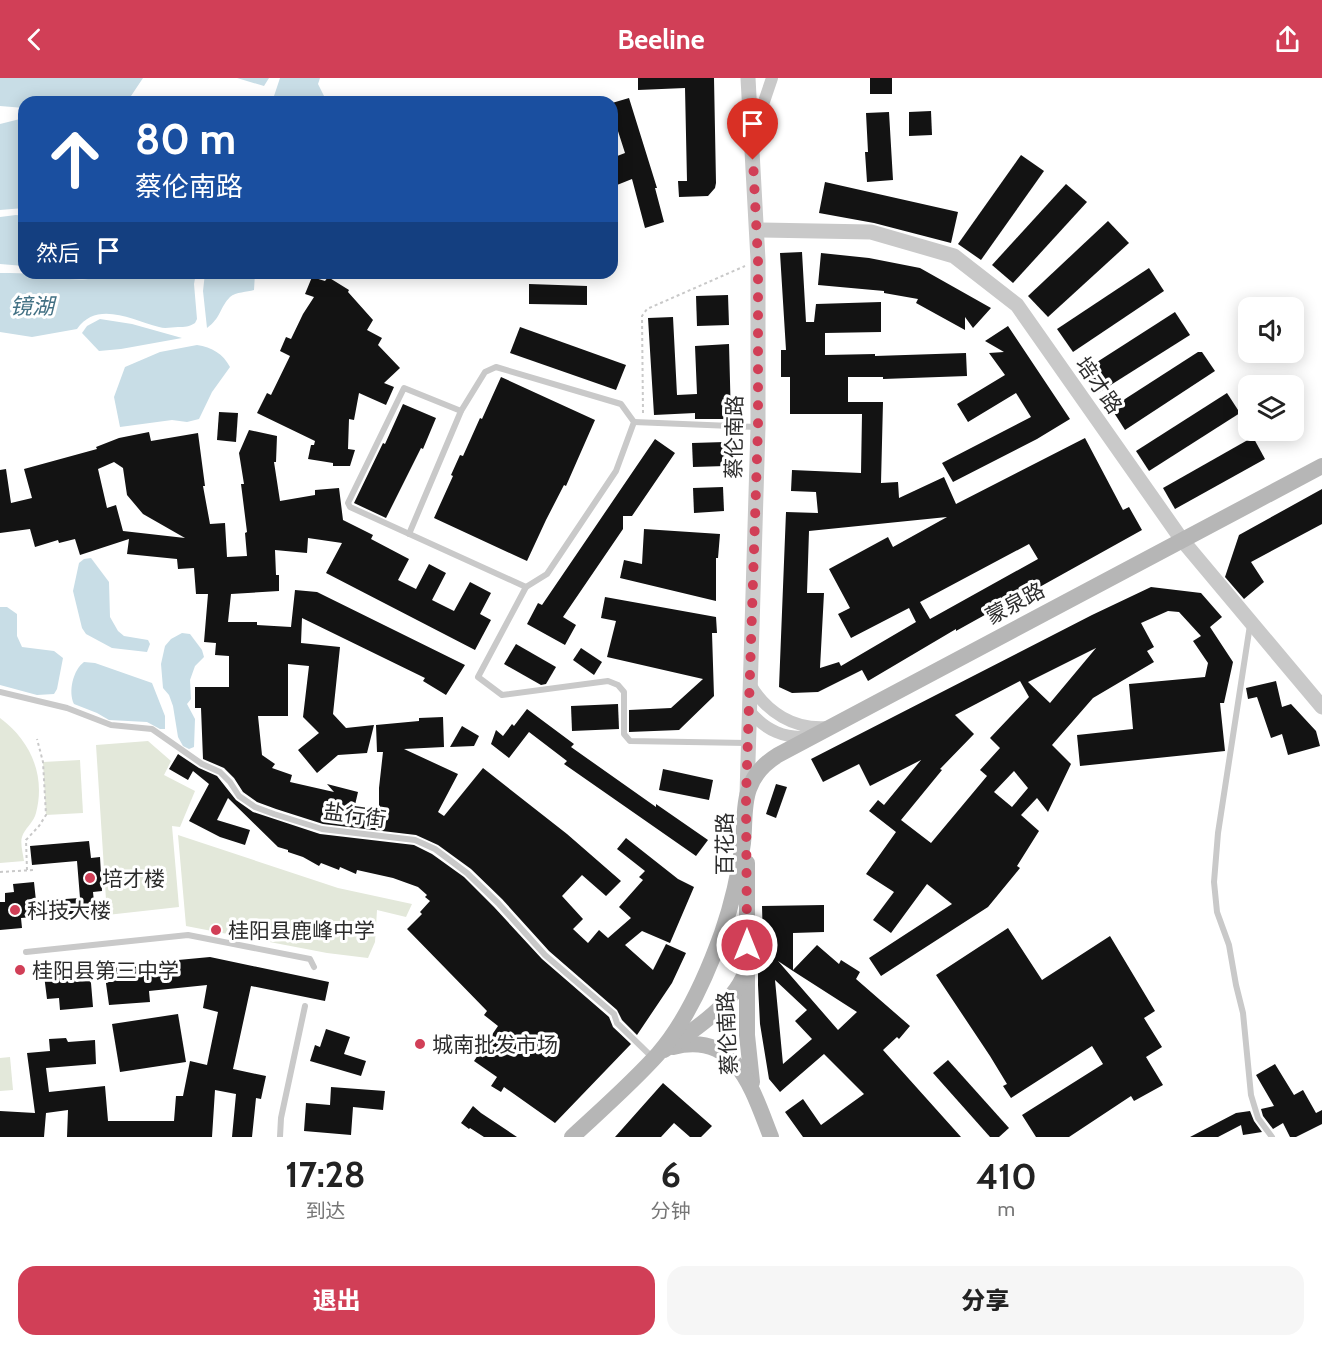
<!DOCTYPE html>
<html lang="zh">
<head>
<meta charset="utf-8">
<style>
  body { margin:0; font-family:Cabin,"Noto Sans SC",sans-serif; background:#f6f6f6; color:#222; height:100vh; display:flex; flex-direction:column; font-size:22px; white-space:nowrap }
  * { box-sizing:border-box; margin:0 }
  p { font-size:20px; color:#767676 }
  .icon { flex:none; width:33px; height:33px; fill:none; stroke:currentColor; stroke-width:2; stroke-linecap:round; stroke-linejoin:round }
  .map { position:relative; height:1059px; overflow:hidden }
  .details { display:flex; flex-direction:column; background:#fff; flex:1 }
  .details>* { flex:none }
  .top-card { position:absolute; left:18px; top:18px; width:600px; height:183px; border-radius:18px; box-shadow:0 3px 15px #0003; background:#1a4fa0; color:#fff; overflow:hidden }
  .tools { position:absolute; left:1238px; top:219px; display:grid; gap:12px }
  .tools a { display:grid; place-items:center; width:66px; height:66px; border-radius:12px; background:#fff; box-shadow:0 3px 15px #0003; font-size:30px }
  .pin { position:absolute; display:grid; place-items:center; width:51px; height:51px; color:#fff; margin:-62px -26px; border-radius:50% 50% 50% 0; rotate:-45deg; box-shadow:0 0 6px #0007 }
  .pin .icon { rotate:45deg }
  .me { position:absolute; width:66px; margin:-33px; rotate:0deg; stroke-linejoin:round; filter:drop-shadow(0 0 4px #0008) }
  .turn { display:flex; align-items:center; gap:21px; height:126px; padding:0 18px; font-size:27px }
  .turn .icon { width:78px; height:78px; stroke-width:2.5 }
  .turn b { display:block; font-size:42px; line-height:51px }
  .then { display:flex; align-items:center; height:57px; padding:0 18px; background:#0003; gap:12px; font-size:22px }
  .eta { display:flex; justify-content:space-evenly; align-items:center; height:102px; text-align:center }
  .eta b { font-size:36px; font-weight:800; line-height:42px }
  .button { display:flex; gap:12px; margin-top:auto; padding:12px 18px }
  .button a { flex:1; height:69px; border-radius:18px; background:#d13f57; color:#fff; font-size:24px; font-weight:800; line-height:69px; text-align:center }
  .button a+a { background:#f6f6f6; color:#222 }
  header { display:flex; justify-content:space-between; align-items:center; height:78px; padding:0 18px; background:#d13f57; color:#fff; font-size:27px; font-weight:800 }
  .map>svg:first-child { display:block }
</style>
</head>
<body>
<header><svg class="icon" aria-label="back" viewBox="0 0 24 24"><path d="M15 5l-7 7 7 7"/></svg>Beeline<svg class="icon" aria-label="share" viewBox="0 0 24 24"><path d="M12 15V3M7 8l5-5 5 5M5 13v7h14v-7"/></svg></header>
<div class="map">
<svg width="1322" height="1059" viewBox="0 0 1322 1059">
  <rect width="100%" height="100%" fill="#fff"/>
  <!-- green -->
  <g fill="#e3e8da">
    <path d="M0 640C30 662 46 697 36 735 34 744 24 751 22 759 20 765 23 776 24 783L0 785Z"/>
    <path d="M148 663 171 683 164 697 195 713 180 749 172 748 179 829 107 837 96 667Z"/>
    <path d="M80 682 83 735 46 737 43 684Z"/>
    <path d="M178 757 338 810 412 826 406 839 377 832 375 864 368 880 327 875 186 848Z"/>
    <path d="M10 979 13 1012 0 1013V980Z"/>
  </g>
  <!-- water -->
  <g fill="#c8dde6">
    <path d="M0 0H143L127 24H24V30L0 28Z"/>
    <path d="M237 0H269L264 8Z"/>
    <path d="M280 0H320L318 6 327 24H272Z"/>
    <path d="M20 41H24V130L0 132V46Z"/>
    <path d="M16 137 24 138V188L0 186V139Z"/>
    <path d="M0 195C13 195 26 195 39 197 61 199 86 207 106 195H196L194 206 197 241 195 245C189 249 185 249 178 249 172 249 165 251 159 249 132 242 97 222 77 251L32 259 0 254Z"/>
    <path d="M205 195H255L254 212C247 214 236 214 230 219 220 229 221 240 207 250L203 213Z"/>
    <path d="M100 241 132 246 182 260 121 271 99 273 82 255 87 248Z"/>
    <path d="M197 267C212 269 223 276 230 289L212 314 199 341 187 344 172 342 120 349 114 319 125 289 160 274Z"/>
    <path d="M91 480 109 504 110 539 118 553 124 558 148 562 150 566 147 574 112 570 86 556 82 550 73 513 79 485 84 481Z"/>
    <path d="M0 529H7L17 536V558L22 569 54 573 63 580 57 611 54 616 37 617 0 607Z"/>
    <path d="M182 555 190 556 202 572 204 579 195 588 190 602 191 621 187 626 195 641 194 669 189 671 183 668 178 659 173 628 169 617 163 610 161 586 165 568 171 561Z"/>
    <path d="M84 584 95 585 152 605 165 638V651H160L147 644 109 642 97 635 74 626C68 614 73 592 84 584Z"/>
  </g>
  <!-- building -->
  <g fill="#131313" fill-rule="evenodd">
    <path d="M638 0H714L716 105 715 110 708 118 679 119 678 103H687L685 10 638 12Z"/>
    <rect x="870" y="0" width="22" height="16"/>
    <path d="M629 20 657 110H655L664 144 645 150 632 101 612 109V80L625 75 617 50 612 52V25Z"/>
    <path d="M931 33 932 57 909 58V34Z"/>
    <path d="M889 34 893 102 867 104 865 74H868L866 35Z"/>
    <path d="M1021 77 1044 93 981 182 958 166Z"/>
    <path d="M825 104 958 134 951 165 874 145 819 135Z"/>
    <path d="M1066 106 1087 124 1013 205 992 187Z"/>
    <path d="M1108 143 1129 165 1048 239 1028 218Z"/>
    <path d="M802 174 806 244H814L816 226 881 224V254L825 255V277L875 276V278L966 275 967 298 883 301V299H848V324H883L881 405 898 404 899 420 944 399 956 426 1085 360 1123 432 1129 429 1142 452 1027 516 1026 514 956 553V551L868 603 862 592 818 614 792 615 779 609 786 434 818 435 816 414 791 413 792 392 861 395 862 336H790V299H781V272H786L780 175ZM947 439 893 469 888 459 829 491 850 530 838 536 851 560 909 530 916 544 841 588 839 584 820 590 824 515H807L809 453ZM1029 466 1038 481 930 541 920 524Z"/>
    <path d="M821 175 869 180 920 190 991 230 973 250 965 239V252L916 225 918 221 884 215V213L818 207Z"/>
    <path d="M1149 190 1164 213 1073 274 1057 251Z"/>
    <path d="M312 199 325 203 328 199 349 212 348 214 373 242 367 252 382 260 378 267 400 290 384 305 394 309 386 327 359 315 354 342 349 341 348 371 355 372 350 388H333V385L308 381 311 367H314L315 363 257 335 267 315 271 317 290 278 280 273 286 259 291 261 303 236 314 219 305 216Z"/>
    <path d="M529 206 587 208V227L529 226Z"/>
    <path d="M728 217 729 247 697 248 696 218Z"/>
    <path d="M1175 234 1190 257 1098 315 1083 293Z"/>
    <path d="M673 239 677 317 697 316 695 268 729 266 731 341H695V335L654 337 648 240Z"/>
    <path d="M1008 248 1070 341 1037 361 953 404 942 385 1031 339 1016 315 968 344 957 326 1005 297 989 275 1004 274 985 263Z"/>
    <path d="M520 249 626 287 616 312 510 275Z"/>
    <path d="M1198 274H1202L1215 293 1125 352 1111 330Z"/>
    <path d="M501 299 595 342 566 408 564 407 546 442 527 483 434 440 453 398 451 397 460 377 463 378 480 340 482 341Z"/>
    <path d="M1227 315 1240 335 1149 393 1136 373Z"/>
    <path d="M403 326 436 340 423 371 421 370 386 440 354 425 383 365 385 366Z"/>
    <path d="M219 334 238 335 236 364 217 362Z"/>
    <path d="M249 352 277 358 276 384H274L280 423 315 417V412L339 410 343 442 373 457 371 461 409 481 398 502 416 511 429 486 446 495 432 522 454 533 470 504 491 515 480 536 491 542 475 572 326 495 342 465 308 460 307 475 275 472 276 497H279V513L231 516 228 544H257V547L291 549 295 512 317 514 465 587 446 617 423 603 425 600 302 540 301 565 340 569 333 636 346 650 374 647 367 675 338 677 317 695 298 672 319 655 303 639 309 588 288 586V638H258L262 677 275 686 272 690 292 697 290 704 334 714 327 706 358 714 355 727 379 730V710L383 674H377L376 647 419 643V640L443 639 444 669 404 671 458 696 438 734 444 738 483 690 567 756 621 803 606 818 582 797 562 818 583 841 573 851 588 865 599 852 608 860 631 840 619 829 643 802 639 799 645 793 617 771 626 760 678 801 694 809 670 865 642 853 625 867 653 892 666 866 686 875 672 905 637 957 622 942 617 932 549 873 502 821 471 791 438 767 416 757 323 746 276 731 257 724 243 714 234 700 224 690 203 681 201 630H195V609H229V578L215 577 216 565 204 564 208 516H196L194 490 178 491 177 481 127 476 129 461 80 477 75 461 59 465 58 462 35 469 30 451 0 455V392L6 391 11 425 32 420 24 391 97 371 96 369 119 360 149 354 151 363 198 355 205 408H203L210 446 225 445 227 479 247 478 245 455 247 454 241 406H244L239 375ZM114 384 123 390 127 417 143 436 185 460 123 453 116 427 107 430 98 391Z"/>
    <path d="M1253 359 1265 381 1175 431 1163 410Z"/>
    <path d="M655 361 675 375 632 438H623V451L563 539 576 547 565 567 527 546 538 525 542 527Z"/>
    <path d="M725 364 726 388 693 389 692 365Z"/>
    <path d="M723 409 724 433 694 435 693 410Z"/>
    <path d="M1322 411V446L1251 484 1264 504 1244 521 1225 499 1239 457Z"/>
    <path d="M644 451 720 456 718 480H716V523L620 500 624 482 642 486Z"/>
    <path d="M1151 509 1201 515 1222 539 1210 549 1233 584 1224 625H1220L1225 673 1080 688 1077 657 1133 651 1129 606 1205 599 1208 585 1193 563 1201 558 1179 534 1168 533 1141 545 1154 569 1147 573 1154 584 1093 620 1052 667 1071 686 1048 734 1037 720 1021 737 1039 753 1017 788 1020 790 988 829 881 898 869 880 952 826 927 806 891 855 873 842 894 814 866 796 896 754 869 733 878 722 884 727 921 682 870 708 859 686 823 704 811 681 1092 537ZM1096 570 1050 625 1028 604ZM1020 603 1029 619 990 660 1000 670 980 692 987 698 931 765 901 742 942 692 940 691 974 656 955 637ZM1014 693 1028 710 1012 729 994 714Z"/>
    <path d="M605 519 716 539 717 555H712L714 618 679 652 629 654V632L671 630 703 601 607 579 616 543 601 540Z"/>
    <path d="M516 566 556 589 546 606 541 607 504 586Z"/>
    <path d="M581 570 602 584 594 597 573 582Z"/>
    <path d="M1276 603 1282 629 1291 626 1316 653 1320 668 1288 677 1282 656 1271 660 1257 619 1248 621 1246 610Z"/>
    <path d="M618 626 619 651 572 653 571 628Z"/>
    <path d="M527 631 574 666 571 669 656 729V726L708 762 696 778 564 686 567 683 529 654 509 680 491 666 496 652 503 658 512 646 514 648Z"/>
    <path d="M462 648 479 658 474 668 450 669Z"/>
    <path d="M178 676 199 690 217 698 236 722 253 734 320 756 414 767 432 776 464 799 494 829 542 881 609 939 613 949 631 966 555 1045 504 1009 501 1014 491 1008 497 999 474 983 498 948 484 937 487 933 407 851 422 836 420 834 430 823 425 819 427 817 418 809 393 800 357 792 356 796 340 789 339 792 321 785 319 788 303 779 288 774V772L278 769 228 720 217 742 250 752 245 767 220 759 189 743 209 706 193 693 188 702 169 691Z"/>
    <path d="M663 691 713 702 709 722 659 712Z"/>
    <path d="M776 706 787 709 776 740 766 736Z"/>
    <path d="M89 763 91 780 100 779 102 813 93 814 95 834 21 840 22 850 0 852V824H5V815L14 814 13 806 34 804 36 823 80 820 77 783 32 787 30 768Z"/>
    <path d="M824 827V854L793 855V892L817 867 839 886 841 882 860 894 856 901 910 948 899 961 897 959 883 972 961 1059H803L785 1034 803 1021 821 1047 864 1016 824 976 780 1014 769 1001 760 946 758 907V865H763L762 828ZM778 883 793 893 857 934 838 952ZM775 902 807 932 795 943 812 961 783 986Z"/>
    <path d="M1008 850 1042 902 1110 858 1155 933 1144 940 1162 969 1146 979 1163 1007 1134 1023 1131 1018 1069 1059H1036L1022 1037 1103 986 1092 968 1011 1020 1003 1008 1007 1006 990 978 936 897Z"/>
    <path d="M210 879 329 904 325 923 251 908 233 991 266 998 261 1021 256 1020 252 1059H232L236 1016 215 1012 212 1059H67L68 1032 46 1035 44 1059H0V1033L35 1035 27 975 50 973 49 961 66 960 68 964 95 962 96 986 46 990 49 1014 105 1008 108 1043H174L176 1018H183L190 983 207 987 218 934 203 930 207 907 149 913 150 924 109 927 104 891 136 888 137 898 180 894 178 882Z"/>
    <path d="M90 893 93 929 60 932 59 920 47 921 44 897Z"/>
    <path d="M178 936 186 984 120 994 112 946Z"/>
    <path d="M326 951 350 959 344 976 366 983 361 998 310 983 315 967 320 969Z"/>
    <path d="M948 982 1009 1050 999 1059H990L933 995Z"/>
    <path d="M1275 986 1294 1017 1303 1012 1316 1035 1322 1032V1046L1296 1059H1290L1283 1045 1273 1051 1263 1038 1261 1031 1274 1028 1256 997Z"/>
    <path d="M663 1005 712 1048 701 1059H690L674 1045 661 1059H615Z"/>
    <path d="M331 1009 385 1013 383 1032 353 1029 351 1057 304 1053 306 1025 330 1027Z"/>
    <path d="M473 1028 481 1035 517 1059H484L470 1050 469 1051 461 1045Z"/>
    <path d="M1250 1033 1254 1043 1262 1054 1243 1057 1241 1047 1218 1059H1190L1236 1035Z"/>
  </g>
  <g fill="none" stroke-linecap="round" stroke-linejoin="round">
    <!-- path -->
    <g stroke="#c9c9c9" stroke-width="2" stroke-dasharray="3 3" stroke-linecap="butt">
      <path d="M643 335 642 238 647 231 745 188"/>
      <path d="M27 792 26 762 39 748 46 737 43 684 37 661"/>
      <path d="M0 794 34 792"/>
    </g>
    <!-- service -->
    <g stroke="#c9c9c9" stroke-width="6">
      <path d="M461 333 404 310 348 425 350 429 526 509 478 599 502 617 608 603 618 607 624 614V656L630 663 747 665"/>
      <path d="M634 344 756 349"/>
      <path d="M409 456 461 333 485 294 496 289 621 326 634 344 616 393 547 496 526 509"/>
      <path d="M1250 547 1218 755 1214 804 1217 834 1229 867 1236 907 1243 935 1251 1017 1258 1040 1272 1059"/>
      <path d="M0 614 67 630 111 647 152 651 202 686 220 694 230 704 239 718 255 729 274 736 322 751 415 762 435 771 467 795 498 825 545 877 614 936 617 945 653 980"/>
      <path d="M26 874 188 857 310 881 314 889"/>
      <path d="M280 1059 281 1040 305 928"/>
    </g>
    <!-- minor -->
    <g stroke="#c9c9c9" stroke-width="12">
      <path d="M753 56 772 0"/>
      <path d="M750 606C766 634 794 652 828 649"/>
      <path d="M749 632C764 652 786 662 811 658"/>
    </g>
    <!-- tertiary -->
    <g stroke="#c9c9c9" stroke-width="15">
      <path d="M757 152 871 154 954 178 1017 227 1182 462 1322 629"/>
      <path d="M747 716 758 349V182L748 0"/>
    </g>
    <!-- secondary -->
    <g stroke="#b6b6b6" stroke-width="16">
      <path d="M747 895V957L752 1004"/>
      <path d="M673 969C737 952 753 1014 771 1059"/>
      <path d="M664 972C692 954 740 922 747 888V785"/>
      <path d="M572 1059C601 1032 632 1005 658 976 686 944 708 894 722 855 732 826 739 796 743 765 745 748 743 727 749 711 754 696 765 685 778 677L1322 388"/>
    </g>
  </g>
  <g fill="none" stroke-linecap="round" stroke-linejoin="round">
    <!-- route -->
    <path stroke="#d13f57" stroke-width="10" stroke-dasharray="0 18" d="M747 867 746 719 758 349V182L753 82"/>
  </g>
  <!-- markers -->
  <g fill="#d13f57" stroke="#fff" stroke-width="2">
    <circle cx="90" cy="800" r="6"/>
    <circle cx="15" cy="832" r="6"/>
    <circle cx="216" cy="852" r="6"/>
    <circle cx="20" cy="892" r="6"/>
    <circle cx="420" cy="966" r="6"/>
  </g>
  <g text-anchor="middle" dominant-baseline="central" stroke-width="6" stroke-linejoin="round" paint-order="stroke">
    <!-- street labels -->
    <g font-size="21" fill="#2c2c2c" stroke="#fff">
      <text transform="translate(1099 307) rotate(55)">培才路</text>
      <text transform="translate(734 359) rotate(-89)">蔡伦南路</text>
      <text transform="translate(1015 525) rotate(-28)">蒙泉路</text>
      <text transform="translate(355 737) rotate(8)">盐行街</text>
      <text transform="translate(724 766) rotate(-90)">百花路</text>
      <text transform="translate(727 955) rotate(-93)">蔡伦南路</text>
    </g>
    <!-- poi labels -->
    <g font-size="21" fill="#2c2c2c" stroke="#fff" text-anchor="start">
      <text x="102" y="800">培才楼</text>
      <text x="27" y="832">科技大楼</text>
      <text x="228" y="852">桂阳县鹿峰中学</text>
      <text x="32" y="892">桂阳县第三中学</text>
      <text x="432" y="966">城南批发市场</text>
    </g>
    <!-- water labels -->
    <g font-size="22" font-style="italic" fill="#437184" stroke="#fff">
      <text x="32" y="228">镜湖</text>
    </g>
  </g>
</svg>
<div class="tools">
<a><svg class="icon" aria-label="sound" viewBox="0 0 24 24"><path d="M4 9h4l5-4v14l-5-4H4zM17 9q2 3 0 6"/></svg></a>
<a><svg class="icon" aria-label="layers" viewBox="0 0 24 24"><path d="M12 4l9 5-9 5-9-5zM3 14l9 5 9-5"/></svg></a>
</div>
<div class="pin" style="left:753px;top:82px;background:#d93025"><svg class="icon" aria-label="arrive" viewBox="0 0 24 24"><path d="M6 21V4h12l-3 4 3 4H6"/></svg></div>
<svg class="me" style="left:747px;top:867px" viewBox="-20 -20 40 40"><circle r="17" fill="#d13f57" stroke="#fff" stroke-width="3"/><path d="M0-11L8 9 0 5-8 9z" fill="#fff"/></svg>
<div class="top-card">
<div class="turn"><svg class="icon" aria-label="ahead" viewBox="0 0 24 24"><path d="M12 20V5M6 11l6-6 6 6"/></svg><div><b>80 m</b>蔡伦南路</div></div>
<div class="then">然后<svg class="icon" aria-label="arrive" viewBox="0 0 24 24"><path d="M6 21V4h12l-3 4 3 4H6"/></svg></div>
</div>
</div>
<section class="details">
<div class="eta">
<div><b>17:28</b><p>到达</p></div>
<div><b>6</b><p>分钟</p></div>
<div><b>410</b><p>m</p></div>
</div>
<div class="button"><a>退出</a><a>分享</a></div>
</section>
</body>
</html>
